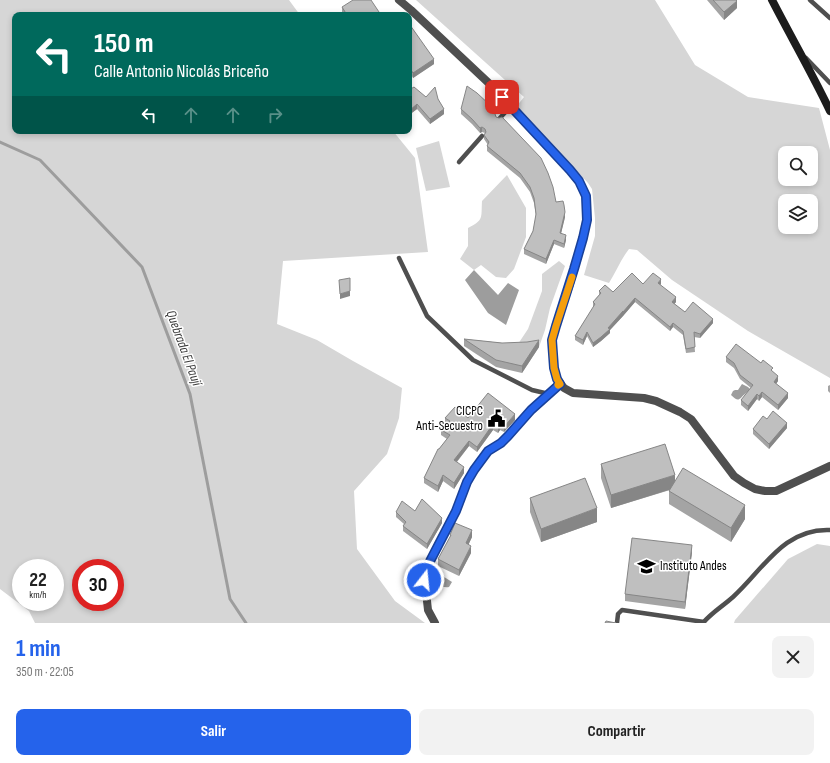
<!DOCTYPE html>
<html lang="es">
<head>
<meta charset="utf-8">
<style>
  body { margin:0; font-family:"Sofia Sans Condensed",sans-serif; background:#f2f2f2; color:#222; height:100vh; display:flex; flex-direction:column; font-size:15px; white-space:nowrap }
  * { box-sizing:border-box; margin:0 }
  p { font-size:13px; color:#767676 }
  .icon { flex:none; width:22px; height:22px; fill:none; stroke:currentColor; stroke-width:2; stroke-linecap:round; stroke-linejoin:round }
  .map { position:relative; height:623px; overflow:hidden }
  .details { display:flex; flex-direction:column; background:#fff; flex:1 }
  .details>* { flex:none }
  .hud { position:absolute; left:12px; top:12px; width:400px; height:122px; border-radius:8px; box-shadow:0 2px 6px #0003; background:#00695c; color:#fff; overflow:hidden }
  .tools { position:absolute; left:778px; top:146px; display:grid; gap:8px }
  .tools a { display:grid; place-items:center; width:40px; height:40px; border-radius:8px; background:#fff; box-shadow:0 2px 6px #0003; font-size:20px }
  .speed { position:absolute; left:12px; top:559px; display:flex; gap:8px; font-size:20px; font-weight:700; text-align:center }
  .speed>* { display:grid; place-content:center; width:52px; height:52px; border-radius:50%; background:#fff; box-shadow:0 2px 6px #0003; line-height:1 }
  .speed small { font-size:10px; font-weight:400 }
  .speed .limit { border:6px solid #d22; background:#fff; color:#111 }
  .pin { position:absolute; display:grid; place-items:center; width:34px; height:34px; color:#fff; margin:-17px; border-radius:8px; box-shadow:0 2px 6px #0006 }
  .me { position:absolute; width:44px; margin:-22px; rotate:16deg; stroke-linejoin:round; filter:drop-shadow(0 0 3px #0008) }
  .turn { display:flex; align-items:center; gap:14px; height:84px; padding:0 16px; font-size:18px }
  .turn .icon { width:52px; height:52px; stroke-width:2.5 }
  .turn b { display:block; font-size:28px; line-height:34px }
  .lanes { display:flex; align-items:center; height:38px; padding:0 16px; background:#0003; justify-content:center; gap:20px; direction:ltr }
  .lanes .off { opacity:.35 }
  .round { display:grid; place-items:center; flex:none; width:42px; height:42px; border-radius:8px; background:#f2f2f2 }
  .summary { display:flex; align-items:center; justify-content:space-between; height:68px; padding:0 16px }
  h1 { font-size:24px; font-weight:700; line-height:30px; color:#2563eb }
  .cta { display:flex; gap:8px; margin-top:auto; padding:8px 16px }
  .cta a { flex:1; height:46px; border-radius:8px; background:#2563eb; color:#fff; font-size:16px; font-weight:700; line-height:46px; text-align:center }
  .cta a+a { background:#f2f2f2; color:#222 }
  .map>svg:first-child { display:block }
</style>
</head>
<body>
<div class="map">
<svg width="830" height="623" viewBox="0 0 830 623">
  <rect width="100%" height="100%" fill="#fff"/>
  <!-- green -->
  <g fill="#d6d6d6" fill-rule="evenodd">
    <path d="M0 0H289L300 15H15V131H393L415 158 428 252 283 261 277 324 317 340 353 361 402 388 399 418 387 454 354 491 357 549 395 601 425 623H35L29 611 0 589ZM21 568H55V602H21ZM81 568H115V602H81Z"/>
    <path d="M416 0H655L695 65 748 97 819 108 830 150V378L748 331 672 280 637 250 629 249C621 259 616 272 609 283L584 275 595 236V218L592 189 588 183 516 107 524 97ZM785 153H811V179H785ZM785 201H811V227H785Z"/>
    <path d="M439 141 450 187 426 191 416 148Z"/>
    <path d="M507 175 526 208V237L514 269 506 278 496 277 481 265 474 270 460 259 468 246V228C484 220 481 218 482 201Z"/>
    <path d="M559 261 565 266 550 308 545 330 539 347 518 344 528 329 542 291V274Z"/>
    <path d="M817 544 830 546V623H734L735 620 788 559Z"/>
  </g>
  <!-- water -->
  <g fill="#9d9d9d">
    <path d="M474 270 498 295 508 283 519 290 506 325 488 313 465 280Z"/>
    <path d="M742 384 748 387 751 390C749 392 747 392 745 394 739 399 739 403 731 395L733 391 735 390H738Z"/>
    <path d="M438 573 452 582 449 587C442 588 439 585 435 580Z"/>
  </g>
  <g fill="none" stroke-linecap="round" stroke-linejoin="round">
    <!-- stream -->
    <path stroke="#9d9d9d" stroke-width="3" d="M0 142 40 160 142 267 190 394 230 599 246 623"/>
    <!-- lane -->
    <g stroke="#4f4f4f" stroke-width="4.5">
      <path d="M810 0 830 18"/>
      <path d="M806 58 830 83"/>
      <path d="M499 119 511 106"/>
      <path d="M459 162 482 136"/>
      <path d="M399 258 427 316 473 360 532 390 549 394"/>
      <path d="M617 623 618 614 622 610 704 622"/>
      <path d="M703 623C711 613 723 606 733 597 763 570 783 528 830 530"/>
    </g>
    <!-- street -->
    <g stroke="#4f4f4f" stroke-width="8">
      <path d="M399 0 411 10 494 88 511 106 570 170 579 181 586 196 587 220 583 239 570 284 556 326 552 340 554 368 557 379 564 388 573 393 644 398 656 401 680 412 691 419 734 476 744 483 755 489 765 491H776L830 466"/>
      <path d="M435 623 428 610 426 592 425 580 427 567 456 511 467 482 474 470 488 451 501 443 508 436 531 410 560 383"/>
    </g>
    <!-- secondary -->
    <path stroke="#1c1c1c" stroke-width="8" d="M772 0C791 37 812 73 830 111"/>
  </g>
  <!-- wall -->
  <g fill="#a4a4a4">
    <path d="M707 0H736L737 8 724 20Z"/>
    <path d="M342 7 381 15H344L342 12Z"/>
    <path d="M409 25 434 64 413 78 409 71Z"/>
    <path d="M409 90 426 97 438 99 444 114 430 124 417 109 409 115Z"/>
    <path d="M461 109 496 117 556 202 565 217 561 233 566 240 564 248 554 244 546 264 524 254V249L533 231 536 216 534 203 530 192 520 178 487 151V146L488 145 484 139V135L485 133 482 132 480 133 472 124 461 114Z"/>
    <path d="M643 284H661L660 285 676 302 674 304 685 312 713 323 700 338 694 337 695 352 686 353 683 335 673 327 670 331 635 302 623 316 610 330V333L601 341 593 347 587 336 583 345 575 340V336L594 307H593V302L599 295V291L613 292Z"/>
    <path d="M464 339 502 343 539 347 522 373 496 367 464 346Z"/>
    <path d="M726 357 773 372 778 381 776 384 788 398 778 410 762 397 759 401 757 399 748 411 741 405V400L751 388 740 379 734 368 726 362Z"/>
    <path d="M830 385V393L828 391V386Z"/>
    <path d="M445 418H468L515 420 504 432 500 430 498 433 493 430 477 452 469 446 457 462 464 473 454 489 443 481 438 492 424 483V478L439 449 447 439 441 435V430L446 424 445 423Z"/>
    <path d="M767 419 787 428 769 449 753 434V429Z"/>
    <path d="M601 464 675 481 745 519 731 542 669 504V491L670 490 611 508 601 478Z"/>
    <path d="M530 498 597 522 541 542 530 512Z"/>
    <path d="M415 511 442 523 427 549 403 531V526L404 524 396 517V512Z"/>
    <path d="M450 535 472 537 468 545 471 553 459 576 438 566V559L450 538Z"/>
    <path d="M692 552 685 609 625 601V594Z"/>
  </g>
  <!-- shaded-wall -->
  <g fill="#868686">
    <path d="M737 1V8L724 20V12Z"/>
    <path d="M434 59V64L413 78V73Z"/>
    <path d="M417 104V109L409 115V111Z"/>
    <path d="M444 109V114L430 124V119Z"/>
    <path d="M482 127V132L480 133V128Z"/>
    <path d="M565 212V217L560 238V233Z"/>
    <path d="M566 235V240L564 248V244Z"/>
    <path d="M554 240V244L546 264V259Z"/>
    <path d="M661 279V284L658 287V283Z"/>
    <path d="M350 291V296L340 299V294Z"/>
    <path d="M676 297V302L672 307V302Z"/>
    <path d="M635 298V302L623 316V312Z"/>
    <path d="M623 311V316L610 330V333L601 341 593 347V343L608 328Z"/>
    <path d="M713 319V323L700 338V334Z"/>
    <path d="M673 323V327L670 331V327Z"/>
    <path d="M587 332V336L583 345V340Z"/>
    <path d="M539 340V347L522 373V366Z"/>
    <path d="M778 376V381L774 387V382Z"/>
    <path d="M762 392V397L759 401V396Z"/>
    <path d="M788 393V398L778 410V405Z"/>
    <path d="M757 394V399L748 411V406Z"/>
    <path d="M515 414V420L504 432V427Z"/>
    <path d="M787 423V428L769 449V444Z"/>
    <path d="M493 424V430L477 452V447Z"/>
    <path d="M500 424V430L498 433V427Z"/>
    <path d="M469 441V446L454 465V460Z"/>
    <path d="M464 467V473L454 489V483Z"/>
    <path d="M443 475V481L438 492V486Z"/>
    <path d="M675 475V488L611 508V495Z"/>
    <path d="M745 505V519L731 542V528Z"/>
    <path d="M597 508V522L541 542V529Z"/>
    <path d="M442 518V523L427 549V544Z"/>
    <path d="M472 530V537L466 550V543Z"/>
    <path d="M692 545V552L685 609V602Z"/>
    <path d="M471 546V553L459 576V570Z"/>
  </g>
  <!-- building -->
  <g fill="#bfbfbf" stroke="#868686">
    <path d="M353 0H371L381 15H347L342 7Z"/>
    <path d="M713 0H736L737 1 724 12Z"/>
    <path d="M409 25H410L434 59 413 73 409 67Z"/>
    <path d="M467 86 477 93 491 106 496 111 495 114 496 117 499 118 502 117 541 158 548 173 553 187 556 202 563 201 564 205 565 212 560 233 566 235 564 244 554 240 546 259 524 249 533 231 536 214 534 198 530 187 520 173 487 146 489 142 484 135 486 132 485 129 482 127 480 128 472 119 461 109Z"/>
    <path d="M414 87 426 97 435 87 438 99 444 109 430 119 417 104 409 111V90Z"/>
    <path d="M632 273 643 284 653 273 661 279 658 283 676 297 672 302 685 312 693 302 713 319 700 334 694 332 695 347 686 349 683 331 673 323 670 327 635 298 623 312V311L608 328 610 329 601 337 593 343 587 332 583 340 575 336 595 304 593 302 601 293 599 291 605 285 613 292Z"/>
    <path d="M350 278V291L340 294 339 280Z"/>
    <path d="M464 339 502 343 527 342 539 340 522 366 496 360Z"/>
    <path d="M736 344 761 363 763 360 773 368 771 370 778 376 774 382 788 393 778 405 762 392 759 396 757 394 748 406 741 400 753 385 740 375 734 363 726 357Z"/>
    <path d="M488 393 515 414 504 427 500 424 498 427 493 424 477 447 469 441 454 460 464 467 454 483 443 475 438 486 424 478 438 449H439L450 435 441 430 450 421 445 418 455 407 468 418Z"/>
    <path d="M773 411 787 423 769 444 753 429 763 416 767 419Z"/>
    <path d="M665 444 675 475 611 495 601 464Z"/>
    <path d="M683 468 745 505 731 528 669 491Z"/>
    <path d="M585 478 597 508 541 529 530 498Z"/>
    <path d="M422 499 442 518 427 544 403 526 406 522 396 512 402 501 415 511Z"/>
    <path d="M455 523 472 530 466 543 471 546 459 570 438 559 451 535H450Z"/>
    <path d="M632 538 692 545 685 602 625 594Z"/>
    <path d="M606 621 616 623H605Z"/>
  </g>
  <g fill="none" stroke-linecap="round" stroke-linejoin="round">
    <defs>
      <path id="route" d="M424 580 427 567 456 511 467 482 474 470 488 451 501 443 508 436 531 410 560 384 557 379 554 368 552 340 556 326 574 269 583 238 587 220 586 196 579 181 570 170 502 97"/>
    </defs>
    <!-- route casing -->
    <use href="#route" stroke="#184099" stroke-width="10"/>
    <!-- route -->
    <use href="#route" stroke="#2563eb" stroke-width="7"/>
    <!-- slow -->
    <path stroke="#f59e0b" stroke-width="7" d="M558 385 560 384 557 379 554 368 552 340 556 326 572 277"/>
  </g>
  <!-- icons -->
  <defs>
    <symbol id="civic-bare" viewBox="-9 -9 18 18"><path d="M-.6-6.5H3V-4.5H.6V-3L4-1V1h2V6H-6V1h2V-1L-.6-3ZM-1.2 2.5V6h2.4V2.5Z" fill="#000" stroke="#fff" stroke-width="2.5" paint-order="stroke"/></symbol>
    <symbol id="school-bare" viewBox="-9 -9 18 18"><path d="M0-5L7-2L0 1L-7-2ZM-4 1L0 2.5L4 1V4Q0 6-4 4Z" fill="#000" stroke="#fff" stroke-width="2.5" paint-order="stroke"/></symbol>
  </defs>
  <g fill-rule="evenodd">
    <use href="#civic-bare" x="484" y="406" width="25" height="25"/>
    <use href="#school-bare" x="634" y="554" width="25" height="25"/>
  </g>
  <g text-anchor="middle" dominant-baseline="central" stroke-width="3" stroke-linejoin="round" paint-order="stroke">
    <!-- poi labels -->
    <g font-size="13" fill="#000" stroke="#fff" text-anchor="end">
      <text x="483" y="411">CICPC<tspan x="483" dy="15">Anti-Secuestro</tspan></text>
      <text x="660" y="566" text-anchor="start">Instituto Andes</text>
    </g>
    <!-- water labels -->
    <g font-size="14" font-style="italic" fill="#3e3e3e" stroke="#fff">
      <text transform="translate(184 348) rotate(70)">Quebrada El Paují</text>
    </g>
  </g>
</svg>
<div class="tools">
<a><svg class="icon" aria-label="search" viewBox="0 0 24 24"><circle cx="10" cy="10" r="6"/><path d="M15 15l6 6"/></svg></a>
<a><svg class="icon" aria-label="layers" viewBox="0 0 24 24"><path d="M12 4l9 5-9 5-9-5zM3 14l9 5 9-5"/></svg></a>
</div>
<div class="speed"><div>22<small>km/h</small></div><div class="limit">30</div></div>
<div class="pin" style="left:502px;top:97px;background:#d93025"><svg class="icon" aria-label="arrive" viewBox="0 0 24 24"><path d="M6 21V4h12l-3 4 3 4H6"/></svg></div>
<svg class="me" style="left:424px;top:580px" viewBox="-20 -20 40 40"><circle r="17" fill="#2563eb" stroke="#fff" stroke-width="3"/><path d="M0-11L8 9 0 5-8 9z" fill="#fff"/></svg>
<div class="hud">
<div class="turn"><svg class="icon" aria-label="left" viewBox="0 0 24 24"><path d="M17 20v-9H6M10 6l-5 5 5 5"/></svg><div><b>150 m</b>Calle Antonio Nicolás Briceño</div></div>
<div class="lanes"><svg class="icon" aria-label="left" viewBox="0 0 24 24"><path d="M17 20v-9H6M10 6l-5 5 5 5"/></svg><svg class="icon off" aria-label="ahead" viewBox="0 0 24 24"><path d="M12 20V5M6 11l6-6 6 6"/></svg><svg class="icon off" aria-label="ahead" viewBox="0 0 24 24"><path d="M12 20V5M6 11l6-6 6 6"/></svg><svg class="icon off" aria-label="right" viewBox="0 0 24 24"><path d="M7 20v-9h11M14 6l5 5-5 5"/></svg></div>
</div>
</div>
<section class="details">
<div class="summary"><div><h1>1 min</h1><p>350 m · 22:05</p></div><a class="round"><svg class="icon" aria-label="close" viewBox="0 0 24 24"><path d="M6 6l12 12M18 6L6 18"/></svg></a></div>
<div class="cta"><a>Salir</a><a>Compartir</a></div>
</section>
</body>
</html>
